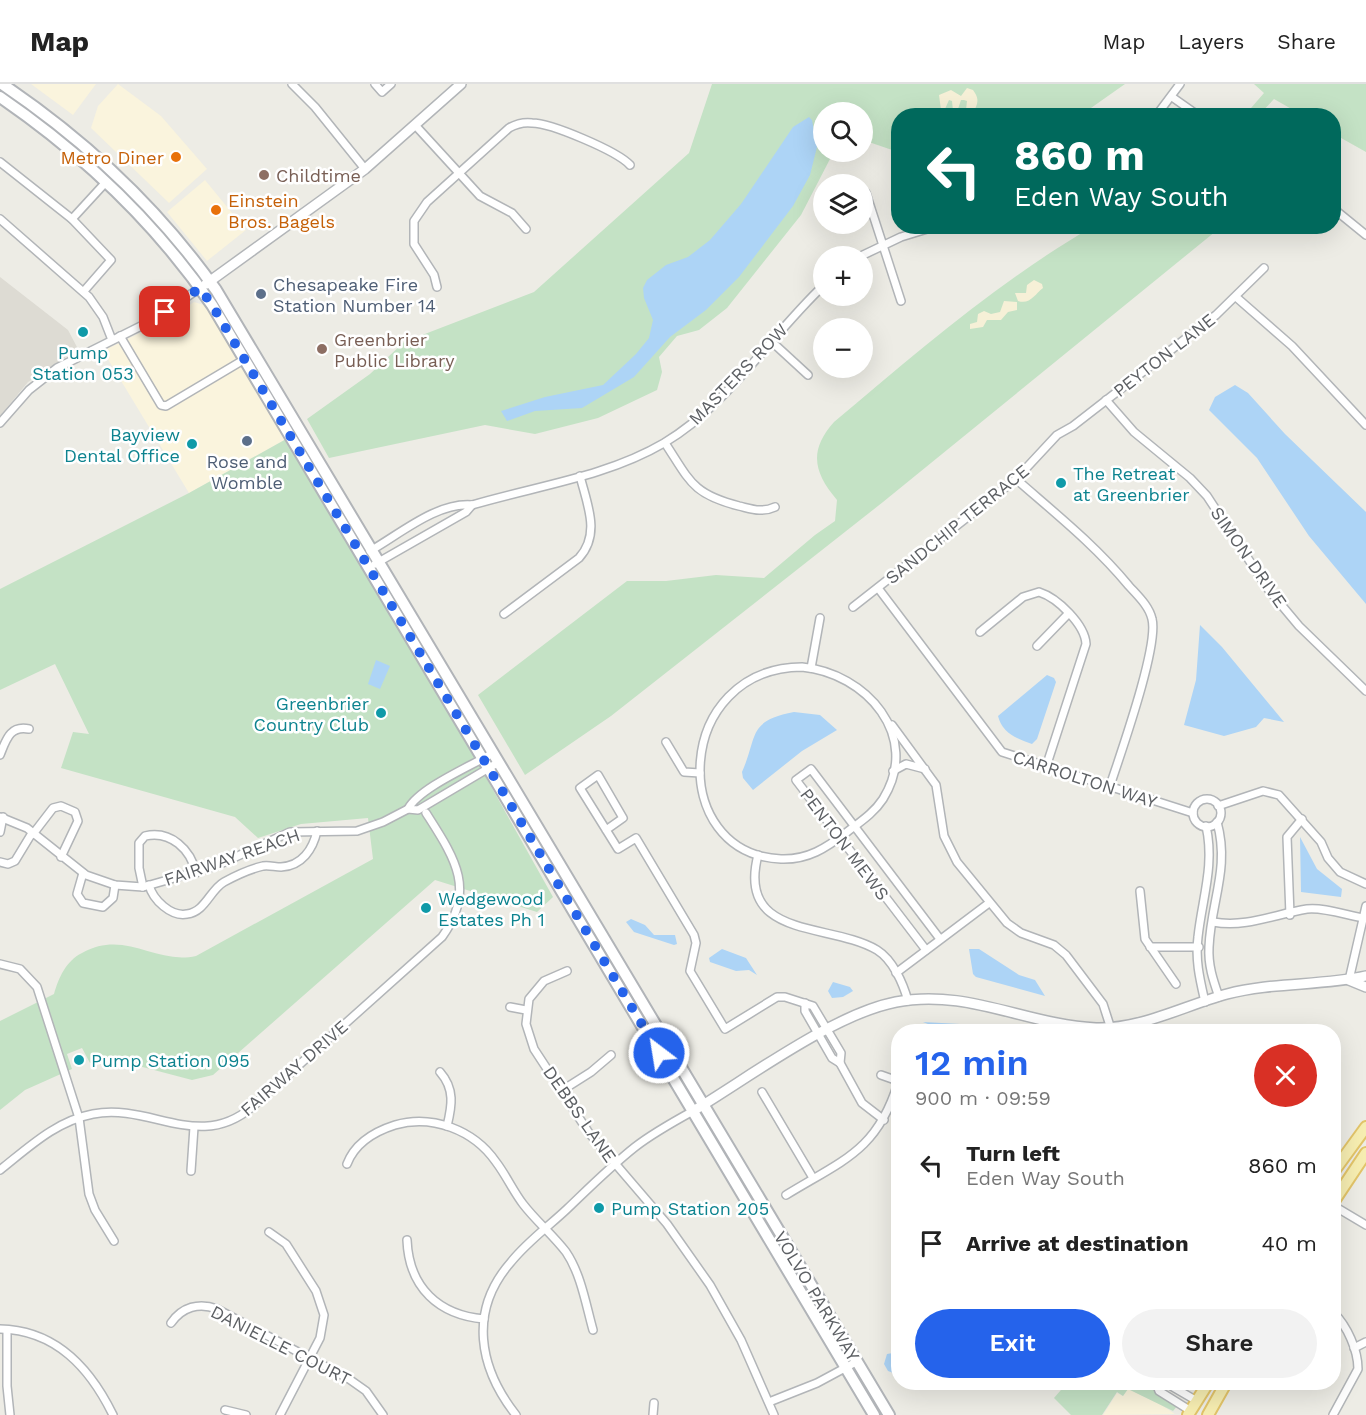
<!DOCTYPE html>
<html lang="en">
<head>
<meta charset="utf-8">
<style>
  body { margin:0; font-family:"Work Sans",sans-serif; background:#f2f2f2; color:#222; height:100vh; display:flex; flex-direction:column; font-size:22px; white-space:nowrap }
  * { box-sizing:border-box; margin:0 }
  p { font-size:20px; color:#767676 }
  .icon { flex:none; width:33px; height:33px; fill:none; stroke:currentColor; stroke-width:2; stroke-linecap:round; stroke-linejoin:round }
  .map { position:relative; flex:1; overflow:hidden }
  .details { position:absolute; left:891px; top:940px; width:450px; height:366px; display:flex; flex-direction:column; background:#fff; border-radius:24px; box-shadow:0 6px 24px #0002 }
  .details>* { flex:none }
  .top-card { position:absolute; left:891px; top:24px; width:450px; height:126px; border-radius:24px; box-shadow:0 6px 24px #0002; background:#00695c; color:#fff; overflow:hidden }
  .tools { position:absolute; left:813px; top:18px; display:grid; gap:12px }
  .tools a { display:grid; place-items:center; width:60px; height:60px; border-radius:50%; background:#fff; box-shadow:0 6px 24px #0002; font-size:30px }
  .pin { position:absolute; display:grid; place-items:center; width:51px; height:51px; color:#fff; margin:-26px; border-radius:12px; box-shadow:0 3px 9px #0006 }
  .me { position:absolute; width:66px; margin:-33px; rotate:329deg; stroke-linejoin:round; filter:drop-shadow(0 0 4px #0008) }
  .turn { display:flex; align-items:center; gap:21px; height:126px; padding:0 24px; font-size:27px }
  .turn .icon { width:78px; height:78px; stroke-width:2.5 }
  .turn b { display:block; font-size:42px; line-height:51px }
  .round { display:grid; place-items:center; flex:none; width:63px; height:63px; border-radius:32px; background:#f2f2f2 }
  .head { display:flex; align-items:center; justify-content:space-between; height:102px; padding:0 24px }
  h1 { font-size:36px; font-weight:600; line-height:45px; color:#2563eb }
  .cta { display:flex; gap:12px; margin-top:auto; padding:12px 24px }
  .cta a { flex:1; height:69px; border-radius:36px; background:#2563eb; color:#fff; font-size:24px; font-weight:600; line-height:69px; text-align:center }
  .cta a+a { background:#f2f2f2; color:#222 }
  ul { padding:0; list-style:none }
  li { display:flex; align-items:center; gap:18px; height:78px; padding:0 24px }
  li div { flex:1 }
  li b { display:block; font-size:22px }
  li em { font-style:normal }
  header { display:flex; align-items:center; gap:36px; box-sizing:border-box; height:84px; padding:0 30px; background:#fff; border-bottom:2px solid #e0e0e0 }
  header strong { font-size:28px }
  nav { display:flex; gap:33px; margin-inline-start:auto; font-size:21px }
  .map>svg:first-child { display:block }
</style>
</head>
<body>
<header>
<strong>Map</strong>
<nav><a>Map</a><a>Layers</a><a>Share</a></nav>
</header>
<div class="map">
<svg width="1366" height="1331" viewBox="0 0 1366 1331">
  <rect width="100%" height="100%" fill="#edece5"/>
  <!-- commercial -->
  <g fill="#faf4dd">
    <path d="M31 0H96L73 31Z"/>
    <path d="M118 0 161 32 207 85 169 119 91 44 98 22Z"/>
    <path d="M205 96 246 146 207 177 167 128Z"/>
    <path d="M194 218 207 222 288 354 189 409 103 267 167 236Z"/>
    <path d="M1128 1305 1160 1320 1175 1330 1103 1331 1117 1309 1123 1312Z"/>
  </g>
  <!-- education -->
  <path fill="#dddbd3" d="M0 193 68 246 78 265 28 298 0 332Z"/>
  <!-- green -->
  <g fill="#c4e2c5">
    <path d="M712 0H1125L1081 31 898 32V68L863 56 862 28H824V68H831L830 75 801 131 727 224 699 246 677 252 659 273 662 288 657 306 598 334 535 350 485 341 329 374 307 335 370 290 404 258 534 208 689 69Z"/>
    <path d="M1254 0H1366V68L1334 50V32L1302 31 1274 15 1259 31H1245L1264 9Z"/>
    <path d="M1092 143H1221L883 418 611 632 525 691 478 611 627 497H666L716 491 764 494 815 451 835 437 837 416C813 388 809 366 834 338 916 269 999 197 1092 143Z"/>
    <path d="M288 354 469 663 553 813 537 828 435 796 213 991 192 996 116 976 90 979 82 964 67 970 72 985 25 1006 0 1026V937L54 910C59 893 66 877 82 869 126 845 154 881 196 872L373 775 368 734 301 740 258 754 235 733 61 684 73 648 89 650 55 580 0 606V505L189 409Z"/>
    <path d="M1067 1299H1137L1153 1305 1178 1321 1173 1327 1128 1305 1123 1312 1117 1308 1102 1331H1071L1054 1314Z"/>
  </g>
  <!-- sand -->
  <g fill="#f6f0d7">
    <path d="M967 4 973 6C978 13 979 17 975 25L966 26 967 17 964 16H961L958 25 953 27 952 17 949 16 945 25 941 26 939 11 951 6 961 12Z"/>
    <path d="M1034 196 1042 200 1043 204C1035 210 1030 221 1018 217L1015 209H1026L1027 201Z"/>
    <path d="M1004 217 1017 218V226L1008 228 1001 236H987L983 243 970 245V240L977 238 978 230 984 227 991 230 1000 228Z"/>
  </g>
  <!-- water -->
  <g fill="#add4f6">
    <path d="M809 33 812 36 817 63 810 91 793 122 739 193 706 226 670 253 634 293 582 324 535 327 507 337 501 327 545 313 603 301 636 270 649 254 653 236 644 214 643 204 647 196 666 181 688 173 710 156 741 120 793 43Z"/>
    <path d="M1235 301 1248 309 1285 350 1366 428V520L1309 452 1257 374 1209 326 1215 313Z"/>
    <path d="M1200 541 1222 563 1284 638 1264 634 1256 643 1224 652 1184 641 1196 596Z"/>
    <path d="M376 576 390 582 380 605 368 600Z"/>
    <path d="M1047 591 1054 594 1056 598 1037 655 1032 660C1017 655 1002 649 998 632Z"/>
    <path d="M794 628 820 631 837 646 802 667 753 706 743 694 742 688C758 652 747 637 794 628Z"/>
    <path d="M1300 753 1317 785 1342 805 1341 813 1301 808Z"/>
    <path d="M631 835 645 841 654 851H675L677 860 674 861 634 848 626 838Z"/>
    <path d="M722 865 746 874 757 891 749 886 736 887 710 878 709 874Z"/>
    <path d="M969 865H979L1019 891 1035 896 1045 912 976 893 973 890Z"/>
    <path d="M833 898 850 903 853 907 843 913 832 914 828 907Z"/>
    <path d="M923 938 960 940 985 948H947Z"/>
    <path d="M893 1269H898V1289L896 1290 888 1287 884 1280 887 1270Z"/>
  </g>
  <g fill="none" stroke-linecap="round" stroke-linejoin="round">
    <defs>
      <g id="minor">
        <path d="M292 0 315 23 365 85"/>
        <path d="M375 0 382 8 391 0"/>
        <path d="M1172 13 1199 32"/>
        <path d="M1156 32 1180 0"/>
        <path d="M415 41 480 112 512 129 526 145"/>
        <path d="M0 78 72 135 111 176 84 207"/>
        <path d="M866 109 901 217"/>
        <path d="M1334 125 1366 151"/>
        <path d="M0 135 89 213 103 233 112 256"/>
        <path d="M72 135 106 98"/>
        <path d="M861 172 901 153 937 142"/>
        <path d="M437 203 434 191 414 160V137L427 118 509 44C516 40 524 38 532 39 551 39 617 67 630 81"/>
        <path d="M1236 213 1292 262 1366 341"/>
        <path d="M120 252 161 321 166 322 245 275"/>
        <path d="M771 257 808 291"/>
        <path d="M1106 316 1134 348 1190 394 1207 412 1268 505 1299 542 1366 607"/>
        <path d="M0 339 29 306 57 284 151 237 200 204"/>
        <path d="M665 359C690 397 692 410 739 422 752 425 762 429 775 423"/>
        <path d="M1016 395C1056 430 1095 461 1129 502 1138 512 1149 522 1152 535 1159 562 1120 671 1110 702"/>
        <path d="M370 467C400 450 437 418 472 421 536 402 606 393 664 359 728 321 770 252 824 201"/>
        <path d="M375 480 466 428 472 421"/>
        <path d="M878 504 1002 668 1193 729"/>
        <path d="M853 523 1016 395 1057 351 1073 342 1216 231 1264 184"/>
        <path d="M504 530 579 474C601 450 587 420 580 392"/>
        <path d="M980 548 1023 513 1039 508C1058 514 1085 541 1086 560L1046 683"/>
        <path d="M1037 562 1068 530"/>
        <path d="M802 583C866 589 922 652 883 715 874 729 860 738 847 748 826 764 808 776 781 775 666 770 674 584 802 583Z"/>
        <path d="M811 584 820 534"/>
        <path d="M892 641 936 701 944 752 957 778 1007 839 1021 849 1054 861 1066 871 1103 920 1112 948"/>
        <path d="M666 658 684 688 700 689"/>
        <path d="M493 669C471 682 419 704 408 725L418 726 499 678"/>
        <path d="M0 671C6 656 10 641 29 645"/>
        <path d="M893 687 906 680 925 685"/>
        <circle cx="1207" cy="729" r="14"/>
        <path d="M1218 722 1263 707 1279 711 1321 758 1328 774 1340 788 1366 800"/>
        <path d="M0 733 27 744 86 791 115 801 143 803 216 782 290 748 357 747 383 738 408 725"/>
        <path d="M1217 738C1230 784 1211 817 1209 863 1208 881 1213 896 1219 913"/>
        <path d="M606 746 623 734 598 691 580 704 618 765 636 754 694 851 696 859 690 887 725 945 777 913H785L813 922 841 969 840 979"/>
        <path d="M0 748 3 733"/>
        <path d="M33 750 53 724 61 722 75 728 78 737 61 773"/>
        <path d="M758 771C736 856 830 838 877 866 893 876 903 899 908 917"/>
        <path d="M0 778 8 780 15 777 32 749"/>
        <path d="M83 789 77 810 83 819 103 823 113 814 115 801"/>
        <path d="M149 801C153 816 171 833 187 830 205 828 210 806 224 798 235 792 250 785 263 782 269 781 275 783 281 783 302 782 313 765 317 747"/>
        <path d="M143 803 139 784V759L145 752C171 746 191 766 196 789"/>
        <path d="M1140 807 1145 855 1176 900"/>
        <path d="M1290 831 1287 753 1302 735"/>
        <path d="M1213 838C1247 844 1275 830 1307 825 1323 823 1346 831 1363 834"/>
        <path d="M1150 863H1199"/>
        <path d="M926 866 796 696 811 685 940 855"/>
        <path d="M0 880 20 885 37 903 79 1034 89 1110 95 1126 114 1157"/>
        <path d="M567 887 544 897 529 915 526 940 534 965 589 1049 667 1140 710 1201 741 1256 774 1331"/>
        <path d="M896 889 989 819"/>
        <path d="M1349 896 1366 822"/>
        <path d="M1205 918C1200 896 1195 876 1198 853 1202 815 1215 781 1206 742"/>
        <path d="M805 919V927L832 974 840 979 862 1019 884 1036"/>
        <path d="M510 923 526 926"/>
        <path d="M440 988C455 1005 452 1022 447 1042"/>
        <path d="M881 991 898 997"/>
        <path d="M561 1007 591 988 611 971"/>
        <path d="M762 1008 813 1094"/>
        <path d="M347 1080C355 1059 373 1048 395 1041 432 1030 474 1046 496 1078 506 1091 513 1107 523 1120 536 1137 553 1151 566 1168 581 1190 586 1221 593 1246"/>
        <path d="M0 1086C29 1063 56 1037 93 1030 151 1019 199 1068 252 1023L442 853C477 805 454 773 426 729"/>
        <path d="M191 1087 194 1043"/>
        <path d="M786 1111C843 1076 877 1067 898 999"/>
        <path d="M1334 1122 1366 1141"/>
        <path d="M269 1148 286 1160 316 1207 324 1231 320 1254 280 1331"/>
        <path d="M407 1156C409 1204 439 1231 484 1235"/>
        <path d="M171 1239C182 1223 199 1218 217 1225L349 1295 366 1307 383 1331"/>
        <path d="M0 1245C56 1246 90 1284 113 1331"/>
        <path d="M7 1246V1302L10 1331"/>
        <path d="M1354 1264 1366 1258"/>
        <path d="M1156 1299 1159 1307 1191 1327"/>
        <path d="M1166 1299 1197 1317"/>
        <path d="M769 1318 817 1299 856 1278"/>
        <path d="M225 1326 246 1331"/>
        <path d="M516 1331C479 1284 468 1227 511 1178 527 1158 549 1142 567 1125 589 1104 611 1082 635 1063 653 1049 673 1038 693 1027"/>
        <path d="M653 1331 654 1319"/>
        <path d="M1333 1331 1358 1285C1358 1266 1347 1242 1334 1229"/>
      </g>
      <g id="tertiary">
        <path d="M206 200 365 85 461 0"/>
        <path d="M1349 896 1366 903"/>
        <path d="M693 1027C748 994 834 930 896 918 966 904 1027 941 1096 944 1142 945 1183 922 1227 910 1272 898 1321 902 1366 892"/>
      </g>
      <g id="secondary">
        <path d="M2 0C85 56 158 124 216 206L889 1331"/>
        <path d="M0 13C83 70 155 138 212 221L874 1331"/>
      </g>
      <g id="primary">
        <path d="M1334 1087 1366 1043"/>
        <path d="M1334 1117 1366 1069"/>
        <path d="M1188 1331 1208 1299"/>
        <path d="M1208 1331 1226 1299"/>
      </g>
    </defs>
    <!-- minor casing -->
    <use href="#minor" stroke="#b2b5b8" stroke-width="10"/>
    <!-- tertiary casing -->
    <use href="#tertiary" stroke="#b2b5b8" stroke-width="12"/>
    <!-- secondary casing -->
    <use href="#secondary" stroke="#b1b4b8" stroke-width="14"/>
    <!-- primary casing -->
    <use href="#primary" stroke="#e2c469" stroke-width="14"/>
    <!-- minor -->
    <use href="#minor" stroke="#fff" stroke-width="7"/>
    <!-- tertiary -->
    <use href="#tertiary" stroke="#fff" stroke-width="9"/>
    <!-- secondary -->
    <use href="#secondary" stroke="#fff" stroke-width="10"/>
    <!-- primary -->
    <use href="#primary" stroke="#f6edb1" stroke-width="10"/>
  </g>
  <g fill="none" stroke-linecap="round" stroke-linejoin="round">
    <!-- route -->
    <path stroke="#2563eb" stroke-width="10" stroke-dasharray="0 18" d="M165 228 200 204 212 221 659 969"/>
  </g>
  <!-- markers -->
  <g fill="#e8710a" stroke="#fff" stroke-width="2">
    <circle cx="176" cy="73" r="6"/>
    <circle cx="216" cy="126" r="6"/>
  </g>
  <g fill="#8d6e63" stroke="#fff" stroke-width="2">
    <circle cx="264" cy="91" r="6"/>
    <circle cx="322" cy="265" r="6"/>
  </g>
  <g fill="#5c6f8a" stroke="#fff" stroke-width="2">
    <circle cx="261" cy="210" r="6"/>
    <circle cx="247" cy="357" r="6"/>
  </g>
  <g fill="#0f9aa8" stroke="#fff" stroke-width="2">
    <circle cx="83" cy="248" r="6"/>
    <circle cx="192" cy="360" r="6"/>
    <circle cx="1061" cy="399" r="6"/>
    <circle cx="381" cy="629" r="6"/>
    <circle cx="426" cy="824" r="6"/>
    <circle cx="79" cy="976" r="6"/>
    <circle cx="599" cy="1124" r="6"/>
  </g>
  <g text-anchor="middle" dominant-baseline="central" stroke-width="5" stroke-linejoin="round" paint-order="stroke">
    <!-- food labels -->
    <g font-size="18" fill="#c56008" stroke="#fff" text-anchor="end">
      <text x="164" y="73">Metro Diner</text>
      <text x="228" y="116" text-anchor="start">Einstein<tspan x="228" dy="21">Bros. Bagels</tspan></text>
    </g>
    <!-- education labels -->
    <g font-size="18" fill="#785e54" stroke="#fff" text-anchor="start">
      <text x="276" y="91">Childtime</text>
      <text x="334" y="255">Greenbrier<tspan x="334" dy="21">Public Library</tspan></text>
    </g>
    <!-- service labels -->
    <g font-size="18" fill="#4e5e75" stroke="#fff" text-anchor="start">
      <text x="273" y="200">Chesapeake Fire<tspan x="273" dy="21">Station Number 14</tspan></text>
      <text x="247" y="377" text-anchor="middle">Rose and<tspan x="247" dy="21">Womble</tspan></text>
    </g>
    <!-- culture labels -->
    <g font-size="18" fill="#0d838f" stroke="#fff" text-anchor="start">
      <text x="83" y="268" text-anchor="middle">Pump<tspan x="83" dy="21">Station 053</tspan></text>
      <text x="180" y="350" text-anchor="end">Bayview<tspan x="180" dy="21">Dental Office</tspan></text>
      <text x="1073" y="389">The Retreat<tspan x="1073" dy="21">at Greenbrier</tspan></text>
      <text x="369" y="619" text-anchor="end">Greenbrier<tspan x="369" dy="21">Country Club</tspan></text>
      <text x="438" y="814">Wedgewood<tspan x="438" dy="21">Estates Ph 1</tspan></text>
      <text x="91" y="976">Pump Station 095</text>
      <text x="611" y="1124">Pump Station 205</text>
    </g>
    <!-- street labels -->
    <g font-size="18" fill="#5d6064" stroke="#fff">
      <text transform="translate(1164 271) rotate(-38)">PEYTON LANE</text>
      <text transform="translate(738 290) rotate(-46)">MASTERS ROW</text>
      <text transform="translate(957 440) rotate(-39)">SANDCHIP TERRACE</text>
      <text transform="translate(1249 473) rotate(55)">SIMON DRIVE</text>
      <text transform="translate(1085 695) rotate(18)">CARROLTON WAY</text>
      <text transform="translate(845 760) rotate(53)">PENTON MEWS</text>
      <text transform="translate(232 773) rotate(-19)">FAIRWAY REACH</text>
      <text transform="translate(294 984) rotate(-41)">FAIRWAY DRIVE</text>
      <text transform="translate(580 1030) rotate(55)">DEBBS LANE</text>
      <text transform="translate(817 1212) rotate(59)">VOLVO PARKWAY</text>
      <text transform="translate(281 1261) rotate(27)">DANIELLE COURT</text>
    </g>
  </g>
</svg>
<div class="tools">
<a><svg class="icon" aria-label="search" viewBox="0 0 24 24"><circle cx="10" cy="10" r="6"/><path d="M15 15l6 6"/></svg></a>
<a><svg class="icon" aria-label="layers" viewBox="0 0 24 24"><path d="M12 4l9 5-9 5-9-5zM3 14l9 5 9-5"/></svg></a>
<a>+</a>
<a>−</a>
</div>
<div class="pin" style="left:165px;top:228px;background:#d93025"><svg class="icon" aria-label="arrive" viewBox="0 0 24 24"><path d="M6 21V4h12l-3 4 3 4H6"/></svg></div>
<svg class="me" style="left:659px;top:969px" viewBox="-20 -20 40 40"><circle r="17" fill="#2563eb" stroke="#fff" stroke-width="3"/><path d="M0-11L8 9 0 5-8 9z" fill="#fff"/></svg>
<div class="top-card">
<div class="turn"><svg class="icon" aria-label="left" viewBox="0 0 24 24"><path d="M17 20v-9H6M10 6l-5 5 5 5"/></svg><div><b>860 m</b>Eden Way South</div></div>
</div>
<section class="details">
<div class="head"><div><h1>12 min</h1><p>900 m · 09:59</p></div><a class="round" style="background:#d93025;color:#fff"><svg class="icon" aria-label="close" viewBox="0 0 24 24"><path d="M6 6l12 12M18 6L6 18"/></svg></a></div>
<ul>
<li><svg class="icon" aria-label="left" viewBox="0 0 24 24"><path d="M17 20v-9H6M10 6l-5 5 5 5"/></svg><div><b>Turn left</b><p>Eden Way South</p></div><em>860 m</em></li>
<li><svg class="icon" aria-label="arrive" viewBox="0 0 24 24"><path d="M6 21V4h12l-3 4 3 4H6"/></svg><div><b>Arrive at destination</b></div><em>40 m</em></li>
</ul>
<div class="cta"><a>Exit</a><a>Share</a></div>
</section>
</div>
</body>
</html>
